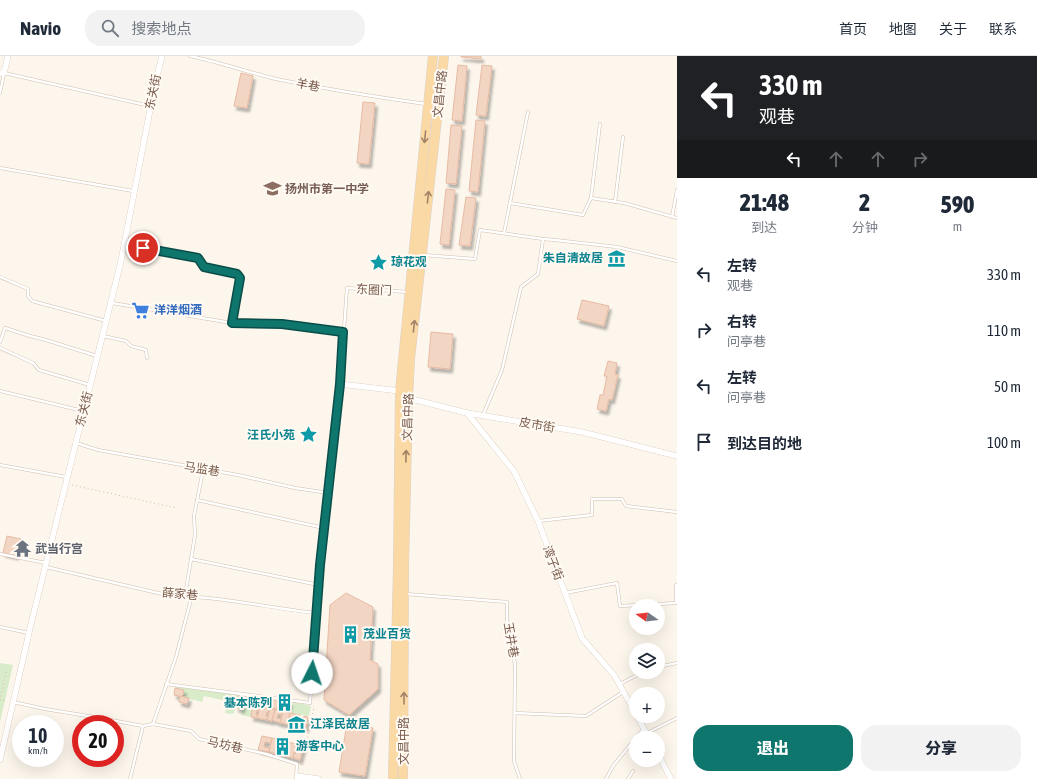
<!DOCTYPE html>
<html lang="zh">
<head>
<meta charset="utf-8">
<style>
  body { margin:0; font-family:"Asap Condensed","Noto Sans SC",sans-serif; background:#f2f2f3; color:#1f2937; height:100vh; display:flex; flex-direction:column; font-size:15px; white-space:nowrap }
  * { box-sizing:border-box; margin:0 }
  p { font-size:13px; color:#747a83 }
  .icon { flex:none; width:22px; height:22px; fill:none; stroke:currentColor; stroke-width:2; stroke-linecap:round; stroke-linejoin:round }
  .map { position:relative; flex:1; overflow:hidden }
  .sheet { display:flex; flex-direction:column; background:#fff; width:360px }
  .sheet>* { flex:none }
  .top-card { background:#202124; color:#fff; overflow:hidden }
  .needle { width:26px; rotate:284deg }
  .tools { position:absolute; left:629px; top:543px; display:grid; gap:8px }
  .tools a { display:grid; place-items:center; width:36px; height:36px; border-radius:50%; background:#fff; box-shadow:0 4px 16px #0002; font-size:20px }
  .speed { position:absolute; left:12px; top:659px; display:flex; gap:8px; font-size:20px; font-weight:700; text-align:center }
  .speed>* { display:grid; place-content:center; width:52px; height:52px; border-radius:50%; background:#fff; box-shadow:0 4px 16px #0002; line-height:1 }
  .speed small { font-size:10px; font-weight:400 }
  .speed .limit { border:6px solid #d22; background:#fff; color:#111 }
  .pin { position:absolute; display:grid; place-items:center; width:34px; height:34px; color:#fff; margin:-17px; border:2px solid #fff; border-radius:50%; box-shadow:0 1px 4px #0007 }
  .me { position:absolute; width:44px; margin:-22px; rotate:4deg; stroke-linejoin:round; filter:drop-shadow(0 0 3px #0008) }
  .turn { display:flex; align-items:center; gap:14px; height:84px; padding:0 16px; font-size:18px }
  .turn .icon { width:52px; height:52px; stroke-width:2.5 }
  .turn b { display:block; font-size:28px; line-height:34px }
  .lanes { display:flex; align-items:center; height:38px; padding:0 16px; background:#0003; justify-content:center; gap:20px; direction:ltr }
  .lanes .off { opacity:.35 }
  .eta { display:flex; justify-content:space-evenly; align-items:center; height:68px; text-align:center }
  .eta b { font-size:24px; font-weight:800; line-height:28px }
  .cta { display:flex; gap:8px; margin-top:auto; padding:8px 16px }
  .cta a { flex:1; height:46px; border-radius:16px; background:#0f766e; color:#fff; font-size:16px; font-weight:800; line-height:46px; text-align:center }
  .cta a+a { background:#f2f2f3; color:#1f2937 }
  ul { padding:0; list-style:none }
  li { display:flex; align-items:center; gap:12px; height:56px; padding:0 16px }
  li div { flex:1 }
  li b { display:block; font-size:15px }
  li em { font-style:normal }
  header { display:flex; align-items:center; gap:24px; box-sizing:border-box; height:56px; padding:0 20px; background:#fff; border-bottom:1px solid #e0e1e3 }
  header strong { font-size:19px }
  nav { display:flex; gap:22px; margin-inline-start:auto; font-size:14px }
  .search { width:280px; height:36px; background:#f2f2f3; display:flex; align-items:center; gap:10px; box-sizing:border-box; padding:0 14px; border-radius:16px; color:#747a83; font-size:15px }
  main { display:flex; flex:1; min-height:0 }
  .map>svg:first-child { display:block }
</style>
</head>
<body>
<header>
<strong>Navio</strong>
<div class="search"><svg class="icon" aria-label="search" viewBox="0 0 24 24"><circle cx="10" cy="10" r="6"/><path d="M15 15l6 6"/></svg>搜索地点</div>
<nav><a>首页</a><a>地图</a><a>关于</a><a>联系</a></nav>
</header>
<main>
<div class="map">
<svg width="677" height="723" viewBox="0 0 677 723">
  <defs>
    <filter id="shadow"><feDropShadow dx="2.5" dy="4" stdDeviation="1" flood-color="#0004"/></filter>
  </defs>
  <rect width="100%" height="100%" fill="#fdf6ec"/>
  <!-- green -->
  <g fill="#d8ecc9">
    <path d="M0 607 13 609 0 666Z"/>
    <path d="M176 631 239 638 236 652 233 658 225 657 227 645 204 640 202 646 182 641 184 634 175 632Z"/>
    <path d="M245 640 263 642 261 651 253 650 251 661 241 659Z"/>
    <path d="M293 646 311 650 309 660 290 657Z"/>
  </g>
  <!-- building -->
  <g fill="#f3d5c3" stroke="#e6bba3" filter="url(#shadow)">
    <path d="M461 0H481V3L461 1Z"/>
    <path d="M458 9 467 10 462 65 452 64Z"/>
    <path d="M482 9 492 10 486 60 476 59Z"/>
    <path d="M241 17 253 20 247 52 234 50Z"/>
    <path d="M363 46 375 47 369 108 357 107Z"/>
    <path d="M476 64 485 65 478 136 469 135Z"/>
    <path d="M451 69 462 70 456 128 446 127Z"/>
    <path d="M446 133 455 134 449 189 440 188Z"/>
    <path d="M466 141 476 142 470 190 459 189Z"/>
    <path d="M582 244 609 250 604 270 577 263Z"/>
    <path d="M431 276 453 278 450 313 428 311Z"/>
    <path d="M608 305 617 307 615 318 618 319 612 344 609 343 606 355 597 353 600 339H603L607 320H604Z"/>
    <path d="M7 480 21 483 16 500 3 497Z"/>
    <path d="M346 537 373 551 370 604 378 608V633L349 659 324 644 330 549Z"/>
    <path d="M175 632 184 634 182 641 174 639Z"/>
    <path d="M239 638 245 640 242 653 236 652Z"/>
    <path d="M180 640 189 642 187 648 179 646Z"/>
    <path d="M263 640 290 646 288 655 261 650Z"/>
    <path d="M253 649 260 651 259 654H257L256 659H258L257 662 251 661Z"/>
    <path d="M260 651 270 653 269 656H267L266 660 268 661 267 664 257 662Z"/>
    <path d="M270 653 275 654 272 665 267 664Z"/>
    <path d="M275 654 283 655 282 659 278 658 277 662 281 663 280 667 272 664Z"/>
    <path d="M283 655 290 657 287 668 280 667Z"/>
    <path d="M290 657 300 659 297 670 287 668 288 665 293 666 294 662 289 660Z"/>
    <path d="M304 660 308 661 306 672 302 671Z"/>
    <path d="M347 667 373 672 365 720 339 716Z"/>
    <path d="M262 680 272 682 271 687 265 686 264 691 270 692 269 696 258 694Z"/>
    <path d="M272 682 296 688 293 702 269 696Z"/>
    <path d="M298 688 304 689 300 704 293 702 294 697 295 698Z"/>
  </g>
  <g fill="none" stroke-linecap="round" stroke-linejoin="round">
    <defs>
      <g id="lane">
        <path d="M190 0C219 6 247 16 276 23 326 33 376 41 426 48"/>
        <path d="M0 37 4 17 150 50"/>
        <path d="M0 112 133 135"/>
        <path d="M591 142 600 68"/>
        <path d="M615 146 623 81"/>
        <path d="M510 147 583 159 591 142 624 147 677 162"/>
        <path d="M672 161 677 134"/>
        <path d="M504 177 528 56"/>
        <path d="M125 188 197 202 204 211 237 218 240 222 232 267"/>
        <path d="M424 199 475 203 480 174 543 183 555 184 617 191 677 205"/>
        <path d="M0 221 28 233V240L32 245 106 265"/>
        <path d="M112 247 232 267 282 268 343 276"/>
        <path d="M103 280 126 285 131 290 146 294 147 302"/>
        <path d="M0 286 5 272 30 280 46 284 97 300"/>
        <path d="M0 292 33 307 39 314 90 329"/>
        <path d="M0 335 83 355"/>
        <path d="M483 359 502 314 521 231 538 218 543 183"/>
        <path d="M76 387 98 394 238 419 295 432 329 437"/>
        <path d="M0 409 66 421"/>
        <path d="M197 444 324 472"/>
        <path d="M538 465 592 459V443H622L626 450 677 456"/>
        <path d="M0 498 46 507"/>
        <path d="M191 503 319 529"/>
        <path d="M46 511 171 540C220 540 268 552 316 557"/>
        <path d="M565 537 617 527 620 550 676 547V529H677"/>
        <path d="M406 538 507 546V575L515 608 514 705 520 723"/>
        <path d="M185 540 195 479 194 460 203 414"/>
        <path d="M0 571 29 577"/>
        <path d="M658 611 677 607"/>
        <path d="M166 628 310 647 320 509 340 328 347 232 409 236"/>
        <path d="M620 628 643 616"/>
        <path d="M13 646 45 653 100 662 143 670 153 668 191 675 199 683 266 698 297 708 296 723"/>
        <path d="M515 657 586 660 623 636"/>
        <path d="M153 668 176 601 192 539"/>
        <path d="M647 677 677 662"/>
        <path d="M130 723 143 670"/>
        <path d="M606 723 613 710 644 672"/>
        <path d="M628 723 633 715"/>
      </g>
      <g id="street">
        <path d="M0 17H4L8 0"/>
        <path d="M340 328 400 335 408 342 467 357 582 376 677 400"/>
        <path d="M467 357 514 415 538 465 582 582 614 619 636 658"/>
        <path d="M637 660 649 682"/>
        <path d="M658 698 671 723"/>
        <path d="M0 704 31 568 121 205 155 28 162 0"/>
        <path d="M297 720 319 723"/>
      </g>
      <g id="primary">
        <path d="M393 723 398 510 400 335 433 0"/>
        <path d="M403 723 404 510 408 342 410 303 444 0"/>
      </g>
    </defs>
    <!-- lane casing -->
    <use href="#lane" stroke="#d1beb0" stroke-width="3.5"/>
    <!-- street casing -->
    <use href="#street" stroke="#d1beb0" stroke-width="6"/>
    <!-- primary casing -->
    <use href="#primary" stroke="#dad1cd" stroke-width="10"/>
    <!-- path -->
    <g stroke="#d9b8a5" stroke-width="1" stroke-dasharray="1 3" stroke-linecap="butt">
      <path d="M72 429 177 452"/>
      <path d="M6 616 0 644 6 645"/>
      <path d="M302 709 314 651 313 650"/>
    </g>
    <!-- lane -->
    <use href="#lane" stroke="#fff" stroke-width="2.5"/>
    <!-- street -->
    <use href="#street" stroke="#fff" stroke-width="5.5"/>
    <!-- primary -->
    <use href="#primary" stroke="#fbd9a5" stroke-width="9"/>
  </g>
  <!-- one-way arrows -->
  <defs><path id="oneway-shaft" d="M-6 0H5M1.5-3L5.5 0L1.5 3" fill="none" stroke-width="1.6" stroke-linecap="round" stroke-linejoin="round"/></defs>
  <g stroke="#a18267">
    <use href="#oneway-shaft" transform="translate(425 81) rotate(96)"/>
    <use href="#oneway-shaft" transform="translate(428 141) rotate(-84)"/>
    <use href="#oneway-shaft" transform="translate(414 270) rotate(-84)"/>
    <use href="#oneway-shaft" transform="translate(406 400) rotate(-89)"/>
    <use href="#oneway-shaft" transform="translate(404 642) rotate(-90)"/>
  </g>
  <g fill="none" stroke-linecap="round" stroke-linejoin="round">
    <defs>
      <path id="route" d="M143 192 198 202 204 211 237 218 240 222 232 267 282 268 343 276 340 328 320 509 312 617"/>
    </defs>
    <!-- route casing -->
    <use href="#route" stroke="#0a4d48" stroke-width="10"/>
    <!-- route -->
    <use href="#route" stroke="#0f766e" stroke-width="7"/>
  </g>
  <!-- icons -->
  <defs>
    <symbol id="school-bare" viewBox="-9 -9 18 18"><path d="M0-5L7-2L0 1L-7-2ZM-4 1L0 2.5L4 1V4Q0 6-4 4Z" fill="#8d6e63" stroke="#fffaf3" stroke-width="2.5" paint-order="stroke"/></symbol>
    <symbol id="museum-bare" viewBox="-9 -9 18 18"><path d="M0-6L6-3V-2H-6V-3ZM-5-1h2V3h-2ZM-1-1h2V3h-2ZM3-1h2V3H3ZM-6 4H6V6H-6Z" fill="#0f9aa8" stroke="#fffaf3" stroke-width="2.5" paint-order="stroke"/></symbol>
    <symbol id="sight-bare" viewBox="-9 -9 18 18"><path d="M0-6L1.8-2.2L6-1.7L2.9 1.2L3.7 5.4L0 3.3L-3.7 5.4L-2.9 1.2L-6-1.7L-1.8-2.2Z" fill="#0f9aa8" stroke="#fffaf3" stroke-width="2.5" paint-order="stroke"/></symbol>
    <symbol id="supermarket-bare" viewBox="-9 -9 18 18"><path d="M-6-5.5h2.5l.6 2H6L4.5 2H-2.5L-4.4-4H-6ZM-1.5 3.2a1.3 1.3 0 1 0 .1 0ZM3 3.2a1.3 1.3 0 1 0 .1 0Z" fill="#3f7fe0" stroke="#fffaf3" stroke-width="2.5" paint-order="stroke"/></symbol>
    <symbol id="temple-bare" viewBox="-9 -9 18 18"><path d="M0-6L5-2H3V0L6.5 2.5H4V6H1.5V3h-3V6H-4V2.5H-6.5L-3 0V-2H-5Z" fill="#6b7280" stroke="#fffaf3" stroke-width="2.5" paint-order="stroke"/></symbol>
    <symbol id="building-bare" viewBox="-9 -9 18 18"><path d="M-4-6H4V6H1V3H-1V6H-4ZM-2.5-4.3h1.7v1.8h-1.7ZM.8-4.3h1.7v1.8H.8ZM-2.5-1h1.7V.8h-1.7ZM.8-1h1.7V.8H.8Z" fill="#0f9aa8" stroke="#fffaf3" stroke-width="2.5" paint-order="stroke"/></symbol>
  </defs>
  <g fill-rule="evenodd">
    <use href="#school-bare" x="260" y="120" width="25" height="25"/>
    <use href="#museum-bare" x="604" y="190" width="25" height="25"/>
    <use href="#sight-bare" x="366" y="194" width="25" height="25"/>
    <use href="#supermarket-bare" x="128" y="242" width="25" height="25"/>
    <use href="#sight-bare" x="296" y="366" width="25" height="25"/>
    <use href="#temple-bare" x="10" y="480" width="25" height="25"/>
    <use href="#building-bare" x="338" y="566" width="25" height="25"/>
    <use href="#building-bare" x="272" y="634" width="25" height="25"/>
    <use href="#museum-bare" x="284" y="656" width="25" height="25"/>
    <use href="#building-bare" x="270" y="678" width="25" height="25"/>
  </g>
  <g text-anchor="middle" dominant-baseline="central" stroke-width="4" stroke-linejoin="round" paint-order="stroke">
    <!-- street labels -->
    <g font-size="12" fill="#7a5c4d" stroke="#fffaf3">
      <text transform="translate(308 29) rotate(11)">羊巷</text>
      <text transform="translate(153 36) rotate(-78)">东关街</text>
      <text transform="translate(440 38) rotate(-84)">文昌中路</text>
      <text transform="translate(374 234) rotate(3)">东圈门</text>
      <text transform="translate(84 353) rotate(-76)">东关街</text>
      <text transform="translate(408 361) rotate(-88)">文昌中路</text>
      <text transform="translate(537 369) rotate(10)">皮市街</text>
      <text transform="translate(202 413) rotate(9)">马监巷</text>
      <text transform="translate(553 507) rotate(69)">湾子街</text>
      <text transform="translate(180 538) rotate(5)">薛家巷</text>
      <text transform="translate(511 584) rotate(80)">玉井巷</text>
      <text transform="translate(404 685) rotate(-90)">文昌中路</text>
      <text transform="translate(225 689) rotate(13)">马坊巷</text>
    </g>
    <!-- education labels -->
    <g font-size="12" font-weight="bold" fill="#785e54" stroke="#fffaf3" text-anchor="start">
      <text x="285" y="133">扬州市第一中学</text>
    </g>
    <!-- culture labels -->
    <g font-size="12" font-weight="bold" fill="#0d838f" stroke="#fffaf3" text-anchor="start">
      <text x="603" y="202" text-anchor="end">朱自清故居</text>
      <text x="391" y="206">琼花观</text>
      <text x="295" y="379" text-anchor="end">汪氏小苑</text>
      <text x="363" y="578">茂业百货</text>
      <text x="272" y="647" text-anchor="end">基本陈列</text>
      <text x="310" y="668">江泽民故居</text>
      <text x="296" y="690">游客中心</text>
    </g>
    <!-- shop labels -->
    <g font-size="12" font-weight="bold" fill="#366cbe" stroke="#fffaf3" text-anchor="start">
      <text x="154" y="254">洋洋烟酒</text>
    </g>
    <!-- worship labels -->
    <g font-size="12" font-weight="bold" fill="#5b616d" stroke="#fffaf3" text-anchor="start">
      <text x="35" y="493">武当行宫</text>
    </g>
  </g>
</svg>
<div class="tools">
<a><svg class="needle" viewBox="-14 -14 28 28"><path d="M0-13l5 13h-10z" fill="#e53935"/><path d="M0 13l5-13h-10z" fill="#747a83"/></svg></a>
<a><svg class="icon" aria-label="layers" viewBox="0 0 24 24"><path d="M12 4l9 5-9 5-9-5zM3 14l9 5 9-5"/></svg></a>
<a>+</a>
<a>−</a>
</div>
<div class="speed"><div>10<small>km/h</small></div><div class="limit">20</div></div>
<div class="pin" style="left:143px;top:192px;background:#d93025"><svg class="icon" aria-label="arrive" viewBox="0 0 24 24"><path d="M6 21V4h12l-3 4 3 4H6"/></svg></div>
<svg class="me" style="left:312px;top:617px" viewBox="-20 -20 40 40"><circle r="19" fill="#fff"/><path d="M0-13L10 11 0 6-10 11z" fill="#0f766e"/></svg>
</div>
<section class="sheet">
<div class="top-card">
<div class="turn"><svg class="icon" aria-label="left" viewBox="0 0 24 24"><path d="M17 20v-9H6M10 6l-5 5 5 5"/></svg><div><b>330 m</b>观巷</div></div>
<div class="lanes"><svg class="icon" aria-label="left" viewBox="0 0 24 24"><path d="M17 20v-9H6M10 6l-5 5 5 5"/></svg><svg class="icon off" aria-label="ahead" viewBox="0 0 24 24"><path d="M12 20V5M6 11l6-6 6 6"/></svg><svg class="icon off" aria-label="ahead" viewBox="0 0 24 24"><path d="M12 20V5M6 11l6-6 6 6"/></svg><svg class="icon off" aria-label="right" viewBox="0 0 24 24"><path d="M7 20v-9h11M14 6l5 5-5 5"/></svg></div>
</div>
<div class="eta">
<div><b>21:48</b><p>到达</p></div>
<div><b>2</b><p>分钟</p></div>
<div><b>590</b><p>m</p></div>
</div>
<ul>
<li><svg class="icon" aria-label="left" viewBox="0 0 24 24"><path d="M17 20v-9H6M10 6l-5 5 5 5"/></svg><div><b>左转</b><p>观巷</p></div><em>330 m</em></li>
<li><svg class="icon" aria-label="right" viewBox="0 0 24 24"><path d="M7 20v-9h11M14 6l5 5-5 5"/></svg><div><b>右转</b><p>问亭巷</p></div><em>110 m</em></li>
<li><svg class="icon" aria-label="left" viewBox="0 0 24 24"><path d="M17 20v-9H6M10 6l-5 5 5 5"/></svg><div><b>左转</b><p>问亭巷</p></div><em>50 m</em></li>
<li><svg class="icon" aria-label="arrive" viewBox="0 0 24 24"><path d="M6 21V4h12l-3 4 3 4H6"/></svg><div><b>到达目的地</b></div><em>100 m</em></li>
</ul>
<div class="cta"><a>退出</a><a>分享</a></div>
</section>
</main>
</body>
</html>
